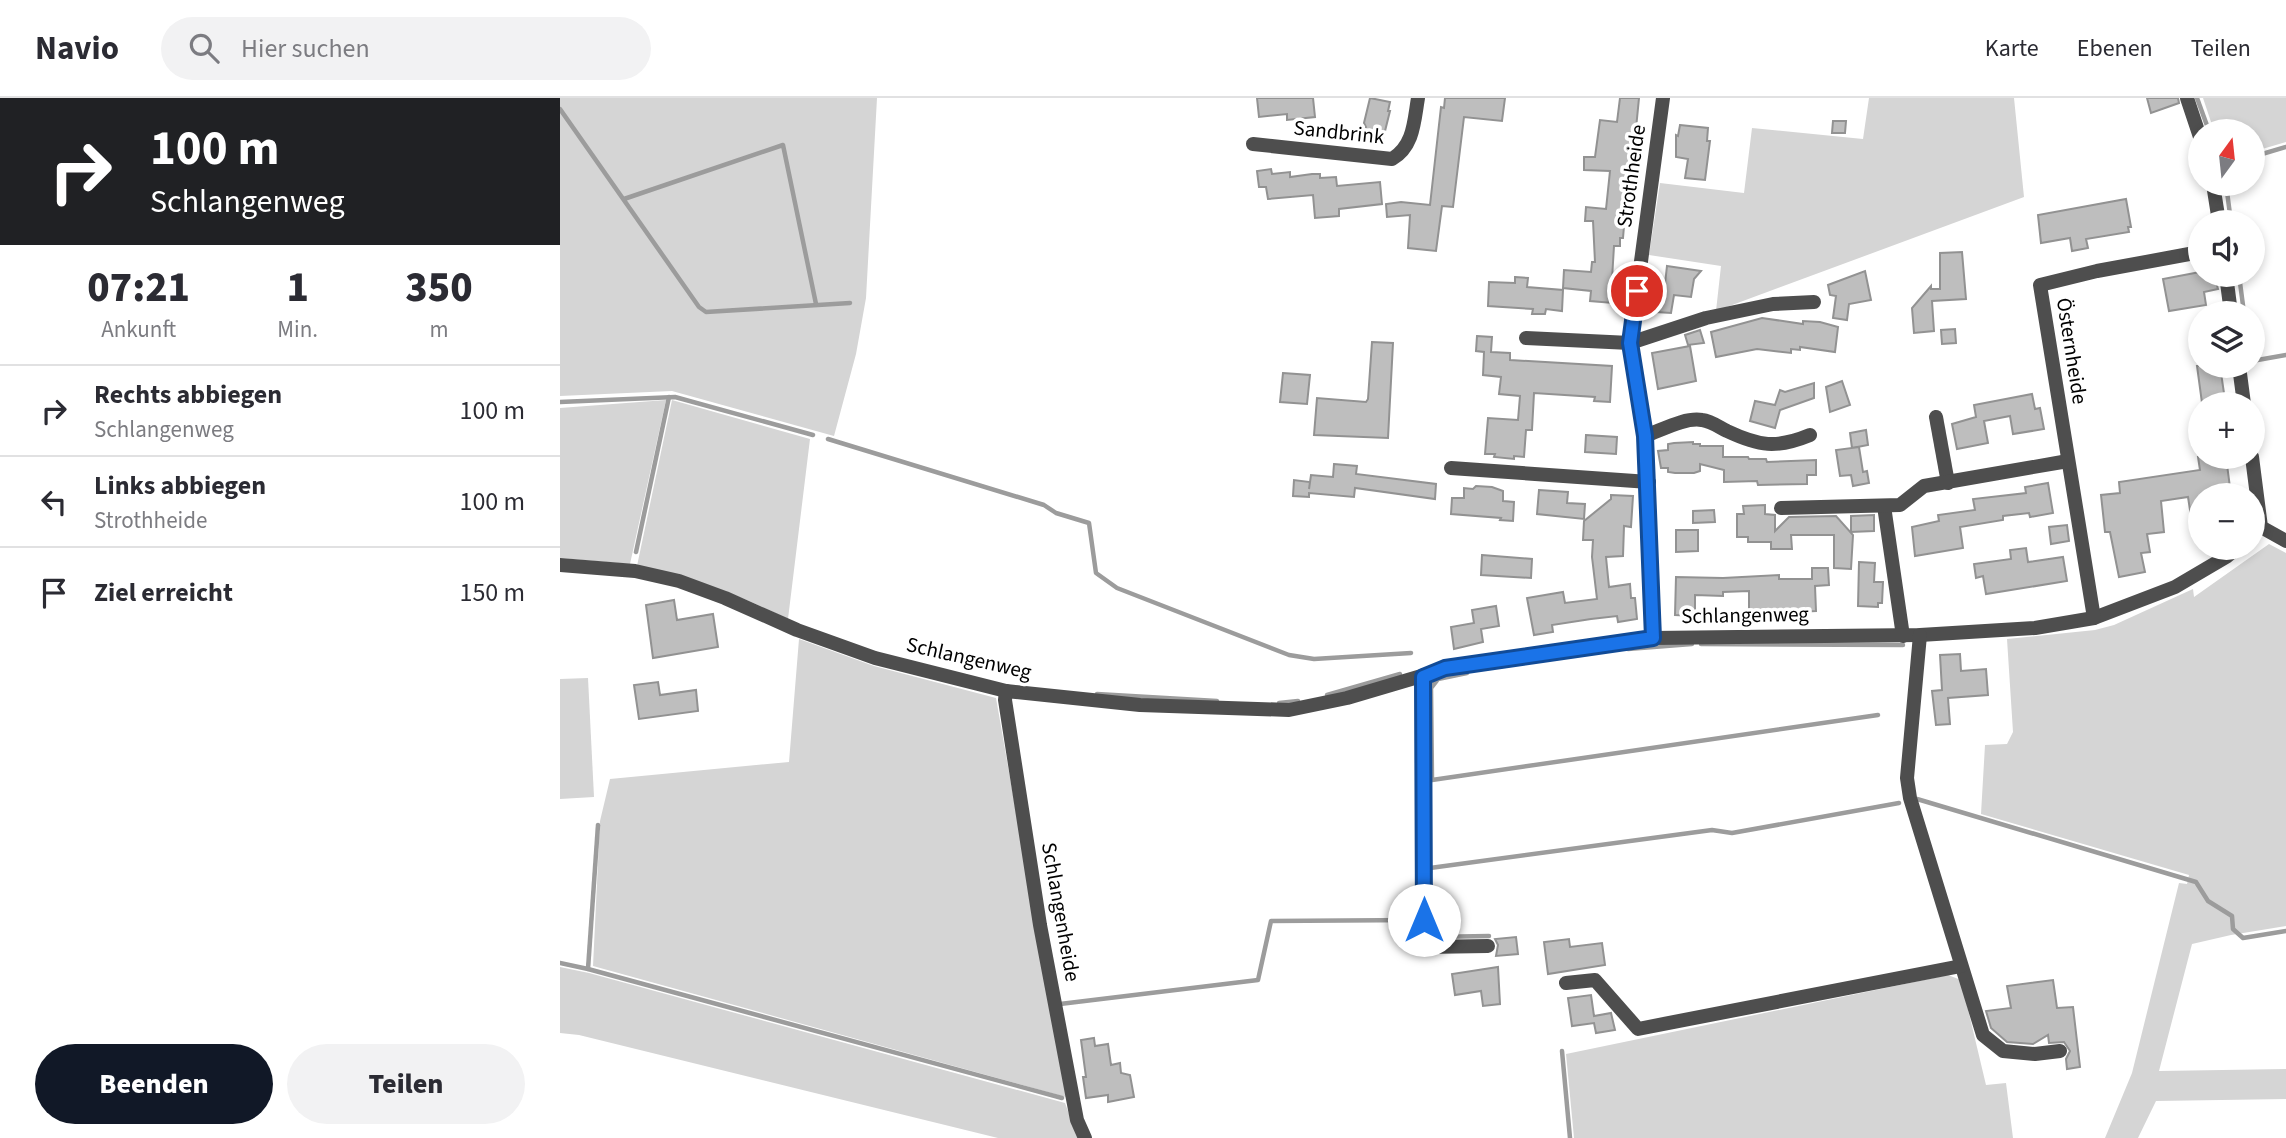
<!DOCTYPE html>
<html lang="de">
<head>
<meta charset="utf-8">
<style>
  body { margin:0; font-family:"Source Sans 3",sans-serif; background:#f2f2f3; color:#2b2b33; height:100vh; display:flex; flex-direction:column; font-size:26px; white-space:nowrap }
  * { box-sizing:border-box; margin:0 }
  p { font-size:23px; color:#7c7c81 }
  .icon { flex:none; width:38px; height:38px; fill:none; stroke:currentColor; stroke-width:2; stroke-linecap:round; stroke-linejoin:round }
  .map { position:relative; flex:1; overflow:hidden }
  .sheet { display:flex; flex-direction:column; background:#fff; width:560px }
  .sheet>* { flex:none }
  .guide { background:#202124; color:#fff; overflow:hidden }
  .needle { width:46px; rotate:15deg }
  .controls { position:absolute; left:1628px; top:21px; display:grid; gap:14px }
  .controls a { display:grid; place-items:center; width:77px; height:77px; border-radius:50%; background:#fff; box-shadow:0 4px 10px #0003; font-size:35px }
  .pin { position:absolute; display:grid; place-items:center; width:60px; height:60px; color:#fff; margin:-30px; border:4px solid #fff; border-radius:50%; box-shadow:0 2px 7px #0007 }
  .me { position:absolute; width:77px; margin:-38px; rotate:0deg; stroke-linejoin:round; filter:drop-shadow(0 0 5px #0008) }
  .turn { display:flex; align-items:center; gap:24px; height:147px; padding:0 35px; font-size:32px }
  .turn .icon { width:91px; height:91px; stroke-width:2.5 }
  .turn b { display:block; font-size:49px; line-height:60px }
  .eta { display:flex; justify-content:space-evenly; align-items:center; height:119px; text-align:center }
  .eta b { font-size:42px; font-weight:800; line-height:49px }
  .cta { display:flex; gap:14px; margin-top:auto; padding:14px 35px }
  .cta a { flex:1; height:80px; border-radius:42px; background:#111827; color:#fff; font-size:28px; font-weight:800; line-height:80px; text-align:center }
  .cta a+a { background:#f2f2f3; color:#2b2b33 }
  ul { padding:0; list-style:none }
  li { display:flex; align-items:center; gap:21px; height:91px; padding:0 35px; border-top:2px solid #e1e1e2 }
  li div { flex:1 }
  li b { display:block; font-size:26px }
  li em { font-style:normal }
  header { display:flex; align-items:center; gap:42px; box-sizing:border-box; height:98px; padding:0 35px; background:#fff; border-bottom:2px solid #e1e1e2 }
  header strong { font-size:33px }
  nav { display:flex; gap:38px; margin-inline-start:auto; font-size:24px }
  .search { width:490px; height:63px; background:#f2f2f3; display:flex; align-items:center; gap:18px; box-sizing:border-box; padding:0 24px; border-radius:38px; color:#7c7c81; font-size:26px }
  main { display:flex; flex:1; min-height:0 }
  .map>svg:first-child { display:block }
</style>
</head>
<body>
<header>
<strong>Navio</strong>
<div class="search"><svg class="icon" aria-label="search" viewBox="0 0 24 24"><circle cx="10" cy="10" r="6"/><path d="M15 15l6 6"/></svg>Hier suchen</div>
<nav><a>Karte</a><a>Ebenen</a><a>Teilen</a></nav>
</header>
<main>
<section class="sheet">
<div class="guide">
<div class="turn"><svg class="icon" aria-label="right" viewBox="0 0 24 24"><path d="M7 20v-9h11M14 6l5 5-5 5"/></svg><div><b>100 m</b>Schlangenweg</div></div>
</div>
<div class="eta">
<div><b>07:21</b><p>Ankunft</p></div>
<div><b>1</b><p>Min.</p></div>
<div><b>350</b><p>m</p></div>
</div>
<ul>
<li><svg class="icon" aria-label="right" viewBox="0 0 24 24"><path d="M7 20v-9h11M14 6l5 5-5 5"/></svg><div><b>Rechts abbiegen</b><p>Schlangenweg</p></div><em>100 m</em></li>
<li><svg class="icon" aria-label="left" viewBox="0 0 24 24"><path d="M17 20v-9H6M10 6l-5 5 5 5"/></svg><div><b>Links abbiegen</b><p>Strothheide</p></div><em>100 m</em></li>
<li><svg class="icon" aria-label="arrive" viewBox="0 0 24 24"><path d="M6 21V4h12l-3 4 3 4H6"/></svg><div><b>Ziel erreicht</b></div><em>150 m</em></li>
</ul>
<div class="cta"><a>Beenden</a><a>Teilen</a></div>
</section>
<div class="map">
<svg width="1726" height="1040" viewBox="0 0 1726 1040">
  <rect width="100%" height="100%" fill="#fff"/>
  <!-- green -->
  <g fill="#d5d5d5">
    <path d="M0 0H317L306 200 296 256 274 338 112 293 0 298Z"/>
    <path d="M1309 0H1454L1464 99 1156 213 1161 168 1089 157 1100 85 1184 95 1192 30 1303 41Z"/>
    <path d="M1643 0H1726V44L1692 54V33H1654Z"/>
    <path d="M106 302 70 466 0 460V310Z"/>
    <path d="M112 302 250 341 228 521C177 496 132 479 77 468Z"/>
    <path d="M1709 446 1726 455V828L1671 837 1632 846 1599 973 1726 971V1001L1596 1003 1578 1040H1545L1572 975 1619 785 1627 786 1629 777 1421 716 1425 647 1447 646 1453 634 1447 541 1535 532 1554 527 1633 491 1634 499Z"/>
    <path d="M239 541 314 568 436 600 506 999 33 868 40 723 50 681 229 664Z"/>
    <path d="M28 580 34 699 0 701V581Z"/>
    <path d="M0 869 29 875 505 1005 518 1040H438L19 937 0 935Z"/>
    <path d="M1388 877 1401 882 1426 987 1446 985 1453 1040H1014L1006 956Z"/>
  </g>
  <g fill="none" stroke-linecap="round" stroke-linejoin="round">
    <!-- stream -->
    <g stroke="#9c9c9c" stroke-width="4.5">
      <path d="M1637 0 1649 33"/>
      <path d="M0 11 139 209 146 214 290 205"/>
      <path d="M1692 59 1726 49"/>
      <path d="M1666 86 1671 124"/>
      <path d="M64 101 223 47 256 206"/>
      <path d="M1679 177 1684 215"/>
      <path d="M1692 263 1726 257"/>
      <path d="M0 304 115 299 253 337"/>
      <path d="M268 341 484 407 496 415 529 425 536 475 557 490 729 557 754 561 851 555"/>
      <path d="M76 454 109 299"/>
      <path d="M1141 546 1343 547"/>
      <path d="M1068 551 1132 546"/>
      <path d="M907 575 878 581 871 590 872 682 1318 617"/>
      <path d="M537 596 657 603"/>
      <path d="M767 597 840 576"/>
      <path d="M719 605 738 603"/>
      <path d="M1357 701 1636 784 1648 803 1672 818 1673 831 1683 840 1726 833"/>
      <path d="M870 775V770L1152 732 1172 735 1339 705"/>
      <path d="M870 836V839L929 838"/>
      <path d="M0 865 28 871 502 1000"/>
      <path d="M28 871 38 727"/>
      <path d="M500 906 698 882 711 823 856 822"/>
      <path d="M1002 953 1010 1040"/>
    </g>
  </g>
  <!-- building -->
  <g fill="#bebebe" stroke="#929292" stroke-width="2">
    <path d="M697 0H753L755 19 727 22V16L699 19Z"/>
    <path d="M810 0 830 4 828 13H830L822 45 803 41 806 29 804 25Z"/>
    <path d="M885 0H945L942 23 904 19 893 109 882 108 876 153 848 150 850 117 827 119 826 106 841 104 870 107 881 9 884 10Z"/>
    <path d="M1060 0H1079L1073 61H1071L1067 97H1064L1061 128H1064L1063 140H1060V148H1054L1052 181 1060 182 1059 195H1054L1053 205 1030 203 1031 193 1003 190 1004 172 1031 174 1032 164H1035L1033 123H1025L1026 109 1046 111 1050 73 1024 72V59H1035L1040 22 1057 24Z"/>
    <path d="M1587 0H1618L1619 5 1591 15Z"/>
    <path d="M1273 23H1286L1285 35H1272Z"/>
    <path d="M1120 27 1148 30 1147 43H1150L1145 82 1125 80 1128 61 1116 59V37L1118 38Z"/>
    <path d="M711 71 712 76 730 74V79L752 76H760V80L776 79 777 88 820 84 822 106 779 111V118L755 120 753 97 708 101 706 89H699L697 73Z"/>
    <path d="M1566 101 1571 129H1568L1569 134 1526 141 1528 150 1512 153 1510 140 1481 145 1478 117Z"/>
    <path d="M1402 154 1406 201 1372 203 1374 233 1354 235 1352 210 1371 188V191H1380V155Z"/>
    <path d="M1107 168 1141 173 1134 181 1131 199 1114 197 1111 215 1096 214 1098 194 1104 195Z"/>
    <path d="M1305 173 1311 202 1289 206 1287 222 1273 220 1276 198 1270 197 1268 187Z"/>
    <path d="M1640 174V177H1654L1658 191 1644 194 1646 207 1609 213 1603 181Z"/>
    <path d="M955 179 968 180 967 189 1003 192 1002 213 986 211 985 216H972L973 211 928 208 929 184 955 185Z"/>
    <path d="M1202 220 1243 226V223L1260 224 1278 229 1275 254 1240 249V252L1231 251V255L1197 251 1156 259 1151 234Z"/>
    <path d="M1395 231 1396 245 1382 246 1381 232Z"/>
    <path d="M1140 232 1144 245 1128 247 1125 237Z"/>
    <path d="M917 238 932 239 931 254 950 255V262L1052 268 1050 304 1034 303 1035 299 974 295 972 332H966L964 359 954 358V361L934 359 935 356H925L928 320 958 322 960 298 939 296 941 279 923 277 924 254 916 253Z"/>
    <path d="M812 244 833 245 828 340 754 337 757 300 806 304 808 301Z"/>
    <path d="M1130 248 1136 283 1098 291 1092 255Z"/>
    <path d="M1637 268H1660L1665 302 1642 305Z"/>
    <path d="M723 275 750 277 747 306 720 304Z"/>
    <path d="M1282 283 1290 307 1270 314 1266 289Z"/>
    <path d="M1254 285V300L1220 312 1215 330 1190 323 1195 303 1215 307 1220 292 1225 294Z"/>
    <path d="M1472 296 1475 311 1480 310 1484 331 1453 336 1450 318 1424 323 1428 345 1397 351 1392 326 1416 319 1414 307Z"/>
    <path d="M1306 332 1308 347 1292 350 1290 335Z"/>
    <path d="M1026 337 1057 339 1056 356 1025 354Z"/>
    <path d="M1133 344V346H1140V348H1163V359H1188L1189 361H1206L1207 364 1256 362V377H1247V386L1198 387 1197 383 1164 384V372L1140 366V373L1134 375H1115L1108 374V370H1101L1098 353 1108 352V346L1114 345Z"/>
    <path d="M1299 349 1303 374 1307 373 1309 385 1293 388 1291 377 1280 378 1276 352Z"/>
    <path d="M1638 359H1666L1671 397H1640V424L1632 425 1628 399 1601 403 1604 434 1587 436 1590 454 1581 455 1585 474 1559 479 1550 434H1545L1541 397 1560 395 1559 384 1640 372Z"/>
    <path d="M774 366 797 368 796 376 876 386 875 401 795 390 794 399 749 395V399L733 398 734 382 750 384 749 391 751 377 773 379Z"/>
    <path d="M1488 385 1493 415 1470 419 1469 415 1443 418V422L1400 429 1403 450 1355 458 1352 429 1379 423 1378 417 1415 412 1413 401 1466 395 1465 389Z"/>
    <path d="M916 388 932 389 943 393V403L954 404 953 423 940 422 941 420 891 416 892 400H904V390L913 391Z"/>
    <path d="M979 392 1008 394 1007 405 1025 406 1024 421 977 416Z"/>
    <path d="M1051 397 1073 398 1071 429 1064 428 1063 458 1046 459 1049 489 1070 486 1071 500H1075L1077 521 1058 524 1057 518 1031 521 992 527 993 534 974 537 967 500 1003 494 1005 505 1037 501 1032 459 1033 442H1023L1024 423 1051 401Z"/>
    <path d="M1205 407V416L1215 417V433L1229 419 1276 418 1293 437 1291 471 1274 470V437H1231L1232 451H1211V444H1188V439H1177V416H1184L1183 408Z"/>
    <path d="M1154 412 1155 424 1133 425V413Z"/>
    <path d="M1314 417V433L1291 434V418Z"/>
    <path d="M1507 427 1509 443 1491 446 1489 429Z"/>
    <path d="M1116 432H1138V453L1116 454Z"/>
    <path d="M1466 450 1468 464 1503 459 1507 483 1426 496 1423 478 1416 480 1414 466 1451 461 1450 452Z"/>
    <path d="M922 457 972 461 971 480 921 477Z"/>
    <path d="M1299 464 1315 465 1314 484H1323L1322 505H1318V509L1298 508Z"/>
    <path d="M1252 470H1268L1269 487 1255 488 1256 513 1189 516V493L1163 494V498L1135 497V518L1115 517 1116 479 1163 480 1219 477V481H1252Z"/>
    <path d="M114 502 117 522 153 516 158 549 93 560 86 507Z"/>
    <path d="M936 508 939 528 921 531 923 544 894 551 891 529 914 525 912 512Z"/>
    <path d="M1400 556 1401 573 1426 571 1428 597 1388 600 1390 626 1376 627 1372 593 1382 592 1380 557Z"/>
    <path d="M98 584 100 597 136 592 138 613 79 621 74 587Z"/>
    <path d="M956 839 958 856 936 858 938 847 935 841Z"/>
    <path d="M1009 841 1010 849 1042 845 1045 867 988 876 984 844Z"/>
    <path d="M938 869 940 906 923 908 921 893 895 897 892 876Z"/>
    <path d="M1493 882 1497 910 1513 909 1520 969 1507 971 1506 961 1510 953 1504 944 1489 945 1488 937 1473 946 1447 944 1431 930 1426 913 1451 910 1447 888Z"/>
    <path d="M1031 897 1034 918 1051 915 1055 932 1036 935 1034 925 1012 928 1008 900Z"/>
    <path d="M534 940 535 948 548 946 551 967 560 965 561 975 570 977 574 999 548 1004V997L526 1000 523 979H526L521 942Z"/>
  </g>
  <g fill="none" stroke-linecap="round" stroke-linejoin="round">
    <!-- street -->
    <g stroke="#4e4e4e" stroke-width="14">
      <path d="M1627 0 1640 39"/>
      <path d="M693 46 832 61C854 48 854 23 858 0"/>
      <path d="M1653 86 1659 124"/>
      <path d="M1666 177 1671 215"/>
      <path d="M966 240 1070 245 1146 220 1213 206 1254 204"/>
      <path d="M1679 268 1684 306"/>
      <path d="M1376 319 1388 385"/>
      <path d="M1085 338C1102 332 1125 319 1142 322 1151 323 1159 329 1167 333 1199 348 1216 351 1250 337"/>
      <path d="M1692 359 1701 429 1726 443"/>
      <path d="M891 370 1089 384"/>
      <path d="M1324 408 1343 538"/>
      <path d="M1221 410 1340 407 1364 388 1508 363"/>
      <path d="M0 467 75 473 119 483 165 500 237 532 315 560 446 593 580 607 729 612 787 600 885 571 1093 540 1360 537 1475 530 1534 520 1615 489 1666 459 1677 450"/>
      <path d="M1534 520 1480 187 1537 173 1640 154"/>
      <path d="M1360 537 1347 680 1350 700 1423 937 1443 953 1475 956 1500 953"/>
      <path d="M1093 540 1085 338 1070 245 1103 0"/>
      <path d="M863 579 864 849 928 848"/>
      <path d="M446 593 445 602 480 827 517 1022 525 1040"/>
      <path d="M1006 885 1035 882 1078 931 1401 868"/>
    </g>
  </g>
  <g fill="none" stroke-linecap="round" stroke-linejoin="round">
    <defs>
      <path id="route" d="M864 822 863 579 885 570 906 567 1093 540 1085 338 1070 245 1077 193"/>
    </defs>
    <!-- route casing -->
    <use href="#route" stroke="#114b97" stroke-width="18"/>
    <!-- route -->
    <use href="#route" stroke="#1a73e8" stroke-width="12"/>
  </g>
  <g text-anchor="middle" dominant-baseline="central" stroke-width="7" stroke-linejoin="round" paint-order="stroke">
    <!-- street labels -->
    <g font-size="21" fill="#000" stroke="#fff">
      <text transform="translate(779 34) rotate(6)">Sandbrink</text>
      <text transform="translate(1071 78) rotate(-82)">Strothheide</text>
      <text transform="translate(1512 253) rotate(81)">Östernheide</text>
      <text transform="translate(1185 517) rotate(-1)">Schlangenweg</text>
      <text transform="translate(409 560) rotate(13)">Schlangenweg</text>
      <text transform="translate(501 814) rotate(80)">Schlangenheide</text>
    </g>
  </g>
</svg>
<div class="controls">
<a><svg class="needle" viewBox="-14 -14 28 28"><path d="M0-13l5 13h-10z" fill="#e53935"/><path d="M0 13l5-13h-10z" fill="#7c7c81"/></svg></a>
<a><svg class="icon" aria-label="sound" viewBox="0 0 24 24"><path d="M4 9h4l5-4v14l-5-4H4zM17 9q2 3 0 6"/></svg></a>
<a><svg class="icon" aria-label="layers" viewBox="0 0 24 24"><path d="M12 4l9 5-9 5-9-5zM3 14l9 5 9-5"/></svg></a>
<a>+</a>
<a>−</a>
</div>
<div class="pin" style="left:1077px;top:193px;background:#d93025"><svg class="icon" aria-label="arrive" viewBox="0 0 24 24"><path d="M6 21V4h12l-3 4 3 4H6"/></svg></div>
<svg class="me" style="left:864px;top:822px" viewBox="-20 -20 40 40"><circle r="19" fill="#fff"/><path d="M0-13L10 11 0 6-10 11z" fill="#1a73e8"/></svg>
</div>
</main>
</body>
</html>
